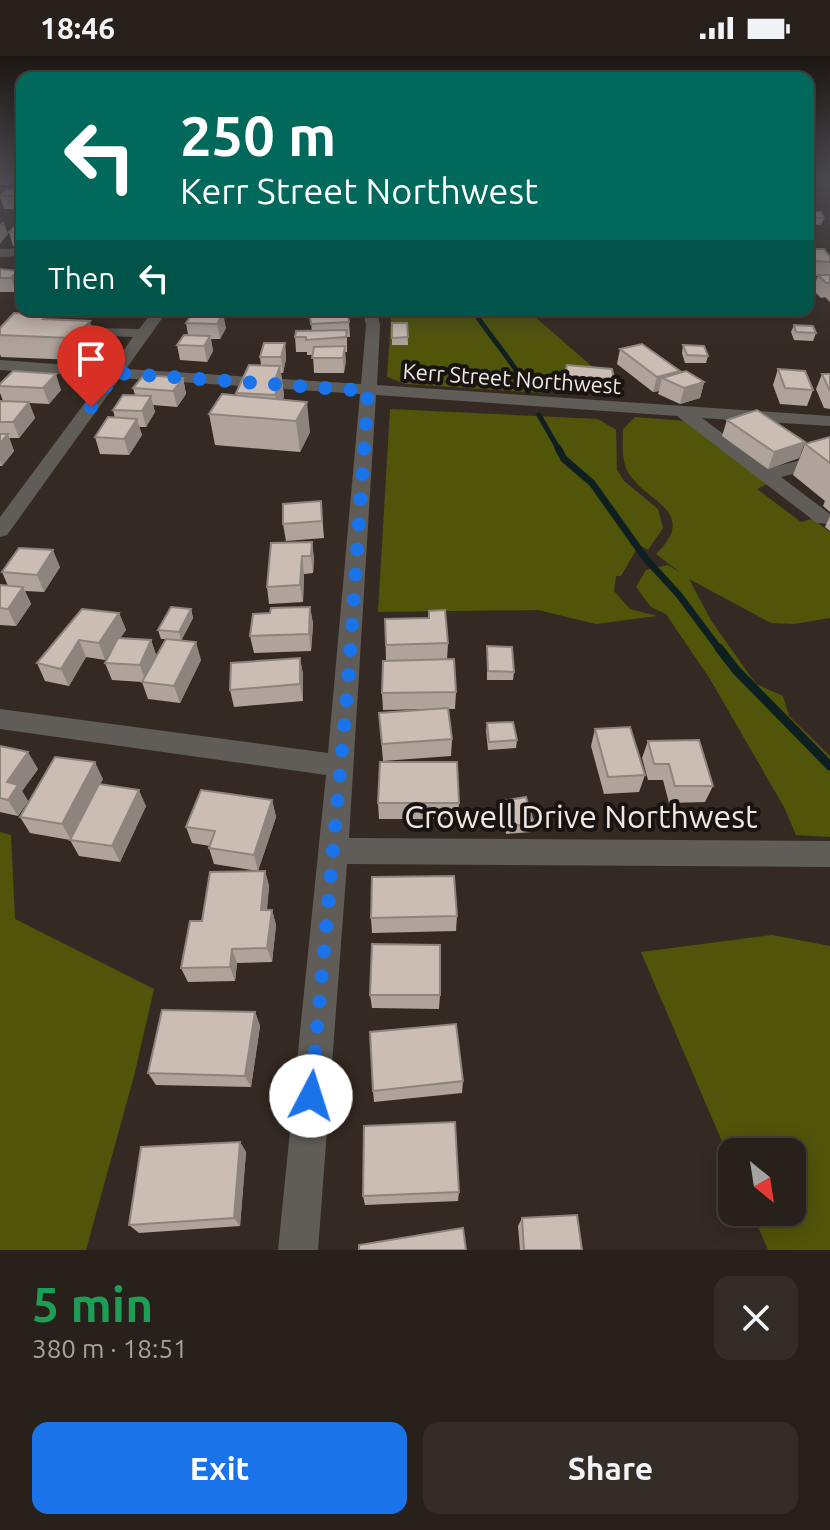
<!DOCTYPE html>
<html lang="en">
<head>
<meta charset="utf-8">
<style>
  body { margin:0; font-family:Ubuntu,sans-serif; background:#342d27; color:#f1f3f6; height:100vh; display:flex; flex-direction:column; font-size:30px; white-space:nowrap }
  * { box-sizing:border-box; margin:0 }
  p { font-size:26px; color:#a5a3a2 }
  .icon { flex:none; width:44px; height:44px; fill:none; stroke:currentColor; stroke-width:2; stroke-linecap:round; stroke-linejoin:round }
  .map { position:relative; height:1194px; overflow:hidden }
  .side { display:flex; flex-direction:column; background:#28201a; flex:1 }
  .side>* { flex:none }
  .top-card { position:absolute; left:16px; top:16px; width:798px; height:244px; border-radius:16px; box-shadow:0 4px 20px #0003,0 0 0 2px #443e39; background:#00695c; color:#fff; overflow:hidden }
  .needle { width:52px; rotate:150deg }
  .tools { position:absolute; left:718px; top:1082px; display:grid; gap:16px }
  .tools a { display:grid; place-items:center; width:88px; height:88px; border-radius:16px; background:#28201a; box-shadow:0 4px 20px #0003,0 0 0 2px #443e39; font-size:40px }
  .pin { position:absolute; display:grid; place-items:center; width:68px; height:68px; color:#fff; margin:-82px -34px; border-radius:50% 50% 50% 0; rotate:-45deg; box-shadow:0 0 8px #0007 }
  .pin .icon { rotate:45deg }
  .me { position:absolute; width:88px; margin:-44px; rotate:5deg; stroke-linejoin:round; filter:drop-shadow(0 0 6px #0008) }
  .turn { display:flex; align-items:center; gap:28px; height:168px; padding:0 32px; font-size:36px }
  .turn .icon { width:104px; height:104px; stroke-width:2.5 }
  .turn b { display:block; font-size:56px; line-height:68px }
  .then { display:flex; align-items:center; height:76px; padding:0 32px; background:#0003; gap:16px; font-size:30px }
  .round { display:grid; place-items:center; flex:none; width:84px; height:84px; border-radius:16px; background:#342d27 }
  .head { display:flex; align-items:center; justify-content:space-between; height:136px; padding:0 32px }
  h1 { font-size:48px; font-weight:700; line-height:60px; color:#1e9e55 }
  .cta { display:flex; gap:16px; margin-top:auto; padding:16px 32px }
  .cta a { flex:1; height:92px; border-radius:16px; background:#1a73e8; color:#fff; font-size:32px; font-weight:700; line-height:92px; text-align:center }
  .cta a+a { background:#342d27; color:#f1f3f6 }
  .status { display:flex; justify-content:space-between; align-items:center; height:56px; padding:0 40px; background:#28201a; direction:ltr }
  .status svg { height:22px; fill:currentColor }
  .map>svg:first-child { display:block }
</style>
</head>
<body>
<div class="status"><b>18:46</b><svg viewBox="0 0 49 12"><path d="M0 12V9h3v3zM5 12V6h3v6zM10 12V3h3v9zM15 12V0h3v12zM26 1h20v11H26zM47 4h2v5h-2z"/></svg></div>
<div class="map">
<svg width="830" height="1194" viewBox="0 0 830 1194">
  <rect width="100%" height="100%" fill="#352a23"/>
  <!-- green -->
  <g fill="#51550a">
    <path d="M389 254H527L603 320 531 322 541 337 406 328 387 321 391 262Z"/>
    <path d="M390 353 598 363 616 374 617 414 624 425 658 453 663 472 648 494 639 489 621 520H616L614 535 630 553 657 560 596 568 538 554 378 556Z"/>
    <path d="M635 361 685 365 769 427 757 433 801 466 812 463 830 476V562L794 568 771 567 689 523 712 566 756 628 783 640 789 660 830 700V781L796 779 784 751 710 623 666 558 651 551 636 531 646 514 668 509 681 517 656 498C699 456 648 447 629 418 621 405 623 388 623 373Z"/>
    <path d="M0 776 11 779 15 863 154 933 134 1020 86 1194H0Z"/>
    <path d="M772 879 830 890V1194H768L752 1156H792V1096H732V1109L641 896Z"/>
  </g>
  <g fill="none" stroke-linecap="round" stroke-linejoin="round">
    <!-- stream-far2 -->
    <g stroke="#0d1f21" stroke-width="5">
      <path d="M473 254C491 283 514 305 528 336"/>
      <path d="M539 359 559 394"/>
    </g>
    <!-- stream-far1 -->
    <path stroke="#0d1f21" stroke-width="7" d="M558 392 564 403 592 427 646 503 679 539 720 594"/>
    <!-- stream -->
    <path stroke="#0d1f21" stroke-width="9" d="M719 592 736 614 830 710"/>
    <!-- minor -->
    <g fill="#605d58" fill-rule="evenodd">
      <path d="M22 192V200L0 201V193Z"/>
      <rect x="808" y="221" width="22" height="8"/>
      <path d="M154 254H168L126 313 361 328 366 269 363 254H377L380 269 377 329 830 360V370L702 362 769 412 830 397V409L781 421 830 458V468L817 467 677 360 376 339 349 782 830 785V811L347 808 318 1194H278L326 719 0 673V653L328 697 360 338 120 322 7 479 0 481V461L104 321 0 314V304L111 312 133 281 63 278 58 277V271L139 273Z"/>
    </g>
  </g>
  <!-- wall -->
  <g fill="#afa39b">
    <path d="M0 123H12L8 129H0Z"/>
    <path d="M22 133V153H4L0 140Z"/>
    <path d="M808 155 824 162 821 169 808 168Z"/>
    <path d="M22 168V190H13L9 176Z"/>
    <path d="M808 193 830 201V246L825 241 821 242 813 234 818 220 808 219Z"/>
    <path d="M0 213 18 215 22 227V241H20L18 234 16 236H0Z"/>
    <path d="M317 254H347L349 266 350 281H347V296H345L344 317H314L313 299H307V296H296L295 281 312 275 310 261 317 260Z"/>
    <path d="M193 256 226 272 220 283H211L213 295 207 306 180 304 177 289 188 279 186 267Z"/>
    <path d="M48 263 96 287 86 300 77 304 1 301 0 298V272Z"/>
    <path d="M392 267H407L408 289H392Z"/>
    <path d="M794 269 816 277 813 285 794 284 791 276Z"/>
    <path d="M285 287 286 303 283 317H281L284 340 283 344 310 376 300 396 215 389 209 358 237 340 236 337 261 309 260 301Z"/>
    <path d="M683 289 708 300 706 307H685L682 297Z"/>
    <path d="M620 293 704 326 700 342 680 348 658 338 659 335 653 336 617 308Z"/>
    <path d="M567 309 614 323 612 331 563 329Z"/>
    <path d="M778 313 813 334 807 350 780 348 773 329Z"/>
    <path d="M822 318H830V353L824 352 816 333Z"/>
    <path d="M183 322 186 338 177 351 153 349 155 356 146 371H139L142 379 129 399 100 398 95 381 115 362 113 354 135 339 133 332Z"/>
    <path d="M0 328 61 334 49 348 29 347 35 362 19 382H9L14 395 2 410H0V345H3L0 337Z"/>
    <path d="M727 364 805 386 799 402 768 413 722 380Z"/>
    <path d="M830 381V456L823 450 825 445 793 419 805 388Z"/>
    <path d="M321 445 324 482 286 485 283 468Z"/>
    <path d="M830 460V475L825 471Z"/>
    <path d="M312 486 314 503 313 517 304 518 303 546 269 548 267 531Z"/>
    <path d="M60 511 44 536 25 535 31 548 16 570 0 569V529L8 530 2 516Z"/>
    <path d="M310 551 313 568 311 595 254 597 250 580Z"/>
    <path d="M191 553 193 562 181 585 201 604 180 647 148 643 142 626 112 624 105 607 111 595 105 604 86 601 69 630 45 625 37 607 119 557 126 574 120 582 151 584 156 600 166 583H161L158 574Z"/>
    <path d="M429 562 448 587 447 604 456 636 455 653H448L452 683 451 700 383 705 379 657 433 653 383 654 382 637 386 605 385 563Z"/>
    <path d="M487 590 514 616 513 624H487Z"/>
    <path d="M300 602 303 619V645L234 651 230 634Z"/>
    <path d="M487 667 517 684 516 692 488 694 486 675Z"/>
    <path d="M595 673 645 719 639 736 604 738 591 690Z"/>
    <path d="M648 685 713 730 705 746 669 747 663 724H648L642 702Z"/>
    <path d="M0 690 38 713 22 735 28 745 18 760 0 756Z"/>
    <path d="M103 723 100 728 146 750 120 806 79 800 70 784 30 777 20 761Z"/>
    <path d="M272 744 276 761 258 815 214 808 209 792 210 790 192 787 186 771Z"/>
    <path d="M502 745 534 768 532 776 506 778 501 753Z"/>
    <path d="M378 747H459L458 763H379Z"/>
    <path d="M265 815 269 830 267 854H272L276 869 272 906 237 907 235 925 188 926 181 912 202 865Z"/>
    <path d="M457 860 456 875 372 877 371 862Z"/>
    <path d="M370 939H440L439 953 372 952Z"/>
    <path d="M255 956 260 970 251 1031 156 1029 148 1017Z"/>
    <path d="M463 1025 462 1037 374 1046 373 1035Z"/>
    <path d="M240 1086 246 1096 240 1170 139 1177 129 1169Z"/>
    <path d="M459 1136 458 1145 365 1149 363 1140Z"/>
    <path d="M522 1162 582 1194H520L518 1170Z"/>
  </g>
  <!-- shaded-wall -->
  <g fill="#8e847e">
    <path d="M3 165 8 178 0 188V169Z"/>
    <path d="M18 215 22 230 16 236 11 222Z"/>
    <path d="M223 257 226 272 220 283 217 268Z"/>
    <path d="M90 265 96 287 86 300 77 304 70 282Z"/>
    <path d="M210 280 213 295 207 306 204 290Z"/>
    <path d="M285 287 286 303 283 317 281 301Z"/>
    <path d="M345 290 346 306 344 317 343 302Z"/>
    <path d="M280 310 284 340 283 343 284 354 278 364 275 339V324Z"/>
    <path d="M680 315 677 329 662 322 659 335 653 336 657 321Z"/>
    <path d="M56 318 61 334 49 348 43 332Z"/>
    <path d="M183 322 186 338 177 351 173 335Z"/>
    <path d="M704 326 700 342 680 348 684 332Z"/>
    <path d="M151 340 155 356 146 371 142 355Z"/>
    <path d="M29 346 35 362 19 382 13 366Z"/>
    <path d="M307 346 310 376 300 396 296 365Z"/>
    <path d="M137 363 142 379 129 399 124 383Z"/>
    <path d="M8 378 14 395 2 410 0 405V387Z"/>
    <path d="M805 386 799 402 768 413 774 396Z"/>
    <path d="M312 486 314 503 313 517 311 500Z"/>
    <path d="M53 494 60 511 44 536 37 519Z"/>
    <path d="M302 500 304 518 303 546 300 529Z"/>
    <path d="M23 531 31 548 16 570 8 553Z"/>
    <path d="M310 551 313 568 311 595 309 578Z"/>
    <path d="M191 553 193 562 181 585 179 576Z"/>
    <path d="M119 557 126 574 105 604 99 587Z"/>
    <path d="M79 584 86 601 69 630 61 613Z"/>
    <path d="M151 584 157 601 146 627 140 609Z"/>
    <path d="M196 586 201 604 180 647 174 630Z"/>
    <path d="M300 602 303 619V645L300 628Z"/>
    <path d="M28 696 38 713 22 735 28 745 18 760 8 744 7 726Z"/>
    <path d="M95 706 103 723 71 784 62 768Z"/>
    <path d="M139 734 146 750 120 806 112 790Z"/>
    <path d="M272 744 276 761 258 815 254 799Z"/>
    <path d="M265 815 269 830 265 869 261 854Z"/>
    <path d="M272 854 276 869 272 906 267 892Z"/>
    <path d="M232 893 237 907 235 925 230 911Z"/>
    <path d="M255 956 260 970 251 1031 245 1020Z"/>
    <path d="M240 1086 246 1096 240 1170 234 1162Z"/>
  </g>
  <!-- building -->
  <g fill="#cbbdb4" stroke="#8e847e" stroke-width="2">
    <path d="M7 133H22V140H0Z"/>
    <path d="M808 155 821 156 824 162 808 161Z"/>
    <path d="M16 169H22V176H9Z"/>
    <path d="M808 193H824L830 201V206L812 205 808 200Z"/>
    <path d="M0 213 18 215 11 222H0Z"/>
    <path d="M818 219H830V227H826Z"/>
    <path d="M193 256 223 257 217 268 186 267Z"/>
    <path d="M14 257 47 259 43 263 90 265 79 278 70 282 0 279V272Z"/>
    <path d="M348 259 349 266 311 268 310 261Z"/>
    <path d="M392 267H407L408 281 392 282Z"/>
    <path d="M794 269 813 270 816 277 796 276Z"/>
    <path d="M347 274 346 281 306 284V281H295L296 275Z"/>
    <path d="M184 279 210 280 204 290 177 289Z"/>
    <path d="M264 287H285L281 301H260Z"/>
    <path d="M642 288 680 315 657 321 620 293Z"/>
    <path d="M683 289 704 290 708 300 687 299Z"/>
    <path d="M345 290 343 302H312L314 291Z"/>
    <path d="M249 309 280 310 275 324H280L275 339 236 337Z"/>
    <path d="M567 309 612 313 614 323 564 322Z"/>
    <path d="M778 313 805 315 813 334 785 332Z"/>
    <path d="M13 315 56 318 43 332 0 330V328Z"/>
    <path d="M686 315 704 326 684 332 662 322Z"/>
    <path d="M822 318H830V335Z"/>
    <path d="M144 319 183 322 173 335 133 332Z"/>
    <path d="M222 338 307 346 296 365 209 358Z"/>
    <path d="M123 339 151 340 142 355 113 354Z"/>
    <path d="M0 345 29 346 13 366H0Z"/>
    <path d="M757 354 805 386 774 396 727 364Z"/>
    <path d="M108 361 137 363 124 383 95 381Z"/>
    <path d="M0 378H8L0 387Z"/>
    <path d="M830 381V407L805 388Z"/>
    <path d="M321 445 322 465 283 468V448Z"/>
    <path d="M312 486 311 500H302L300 529 267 531 271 487Z"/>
    <path d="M19 492 53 494 37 519 2 516Z"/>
    <path d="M0 529 23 531 8 553 0 552Z"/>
    <path d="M171 551 191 553 179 576 158 574Z"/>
    <path d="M310 551 309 578 250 580 253 558 270 557 271 552Z"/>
    <path d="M82 553 119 557 99 587 79 584 61 613 37 607Z"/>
    <path d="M445 554 448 587 386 589 385 563 429 562V555Z"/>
    <path d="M118 582 151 584 140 609 105 607Z"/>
    <path d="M166 583 196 586 174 630 142 626Z"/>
    <path d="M487 590 512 591 514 616 488 615Z"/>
    <path d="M300 602V628L230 634 231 607Z"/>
    <path d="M454 603 456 636 382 637 383 605Z"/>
    <path d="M448 652 452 683 382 688 379 657Z"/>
    <path d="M513 666 517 684 489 686 487 667Z"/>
    <path d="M630 671 645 719 608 721 595 673Z"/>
    <path d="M699 684 713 730H675L669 708H654L648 685Z"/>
    <path d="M0 690 28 696 7 726 18 729 8 744 0 742Z"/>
    <path d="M55 701 95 706 62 768 20 761Z"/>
    <path d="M380 706H457L459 747H378Z"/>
    <path d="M99 728 139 734 112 790 70 784Z"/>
    <path d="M201 734 272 744 254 799 209 792 215 775 186 771Z"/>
    <path d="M526 741 534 768 508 770 502 745Z"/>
    <path d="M265 815 261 854H272L267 892 232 893 230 911 181 912 190 865H202L210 816Z"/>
    <path d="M454 820 457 860 371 862 372 821Z"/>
    <path d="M372 888 440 889V939H370Z"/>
    <path d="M162 954 255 956 245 1020 148 1017Z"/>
    <path d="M456 968 463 1025 373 1035 370 976Z"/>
    <path d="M455 1066 459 1136 363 1140 364 1070Z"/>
    <path d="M240 1086 234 1162 129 1169 141 1091Z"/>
    <path d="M577 1159 582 1194H524L522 1162Z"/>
    <path d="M463 1172 466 1194H359V1189Z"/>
  </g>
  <!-- sky -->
  <linearGradient id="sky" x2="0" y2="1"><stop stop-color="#1d1713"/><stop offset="0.42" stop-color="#4b4a50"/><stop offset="1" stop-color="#4b4a50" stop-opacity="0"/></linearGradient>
  <rect width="830" height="290" fill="url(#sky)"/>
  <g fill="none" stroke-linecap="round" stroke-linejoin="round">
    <!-- route -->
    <path stroke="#1a73e8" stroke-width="14" stroke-dasharray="0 25.2" d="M91 351 116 317 368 335 348 627 311 1040"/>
  </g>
  <g text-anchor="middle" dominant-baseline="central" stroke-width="8" stroke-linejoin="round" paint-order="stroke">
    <!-- far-street labels -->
    <g font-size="22" fill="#efe8e3" stroke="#191411">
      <text transform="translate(512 322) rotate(4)">Kerr Street Northwest</text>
    </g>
    <!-- near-street labels -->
    <g font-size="32" fill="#efe8e3" stroke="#191411">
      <text x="581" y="760">Crowell Drive Northwest</text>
    </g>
  </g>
</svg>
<div class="tools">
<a><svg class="needle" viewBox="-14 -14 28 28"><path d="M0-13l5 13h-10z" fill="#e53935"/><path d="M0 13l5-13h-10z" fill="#a5a3a2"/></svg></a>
</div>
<div class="pin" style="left:91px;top:351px;background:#d93025"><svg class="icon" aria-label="arrive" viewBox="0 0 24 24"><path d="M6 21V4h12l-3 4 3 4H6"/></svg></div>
<svg class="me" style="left:311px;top:1040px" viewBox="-20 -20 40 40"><circle r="19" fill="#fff"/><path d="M0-13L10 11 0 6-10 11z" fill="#1a73e8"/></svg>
<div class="top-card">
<div class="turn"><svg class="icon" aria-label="left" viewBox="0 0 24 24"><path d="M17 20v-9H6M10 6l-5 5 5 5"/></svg><div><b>250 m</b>Kerr Street Northwest</div></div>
<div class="then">Then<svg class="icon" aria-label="left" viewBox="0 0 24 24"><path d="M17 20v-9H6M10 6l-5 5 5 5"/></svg></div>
</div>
</div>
<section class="side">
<div class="head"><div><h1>5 min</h1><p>380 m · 18:51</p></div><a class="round"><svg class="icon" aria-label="close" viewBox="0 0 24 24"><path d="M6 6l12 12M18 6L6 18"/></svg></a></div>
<div class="cta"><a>Exit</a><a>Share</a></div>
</section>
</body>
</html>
